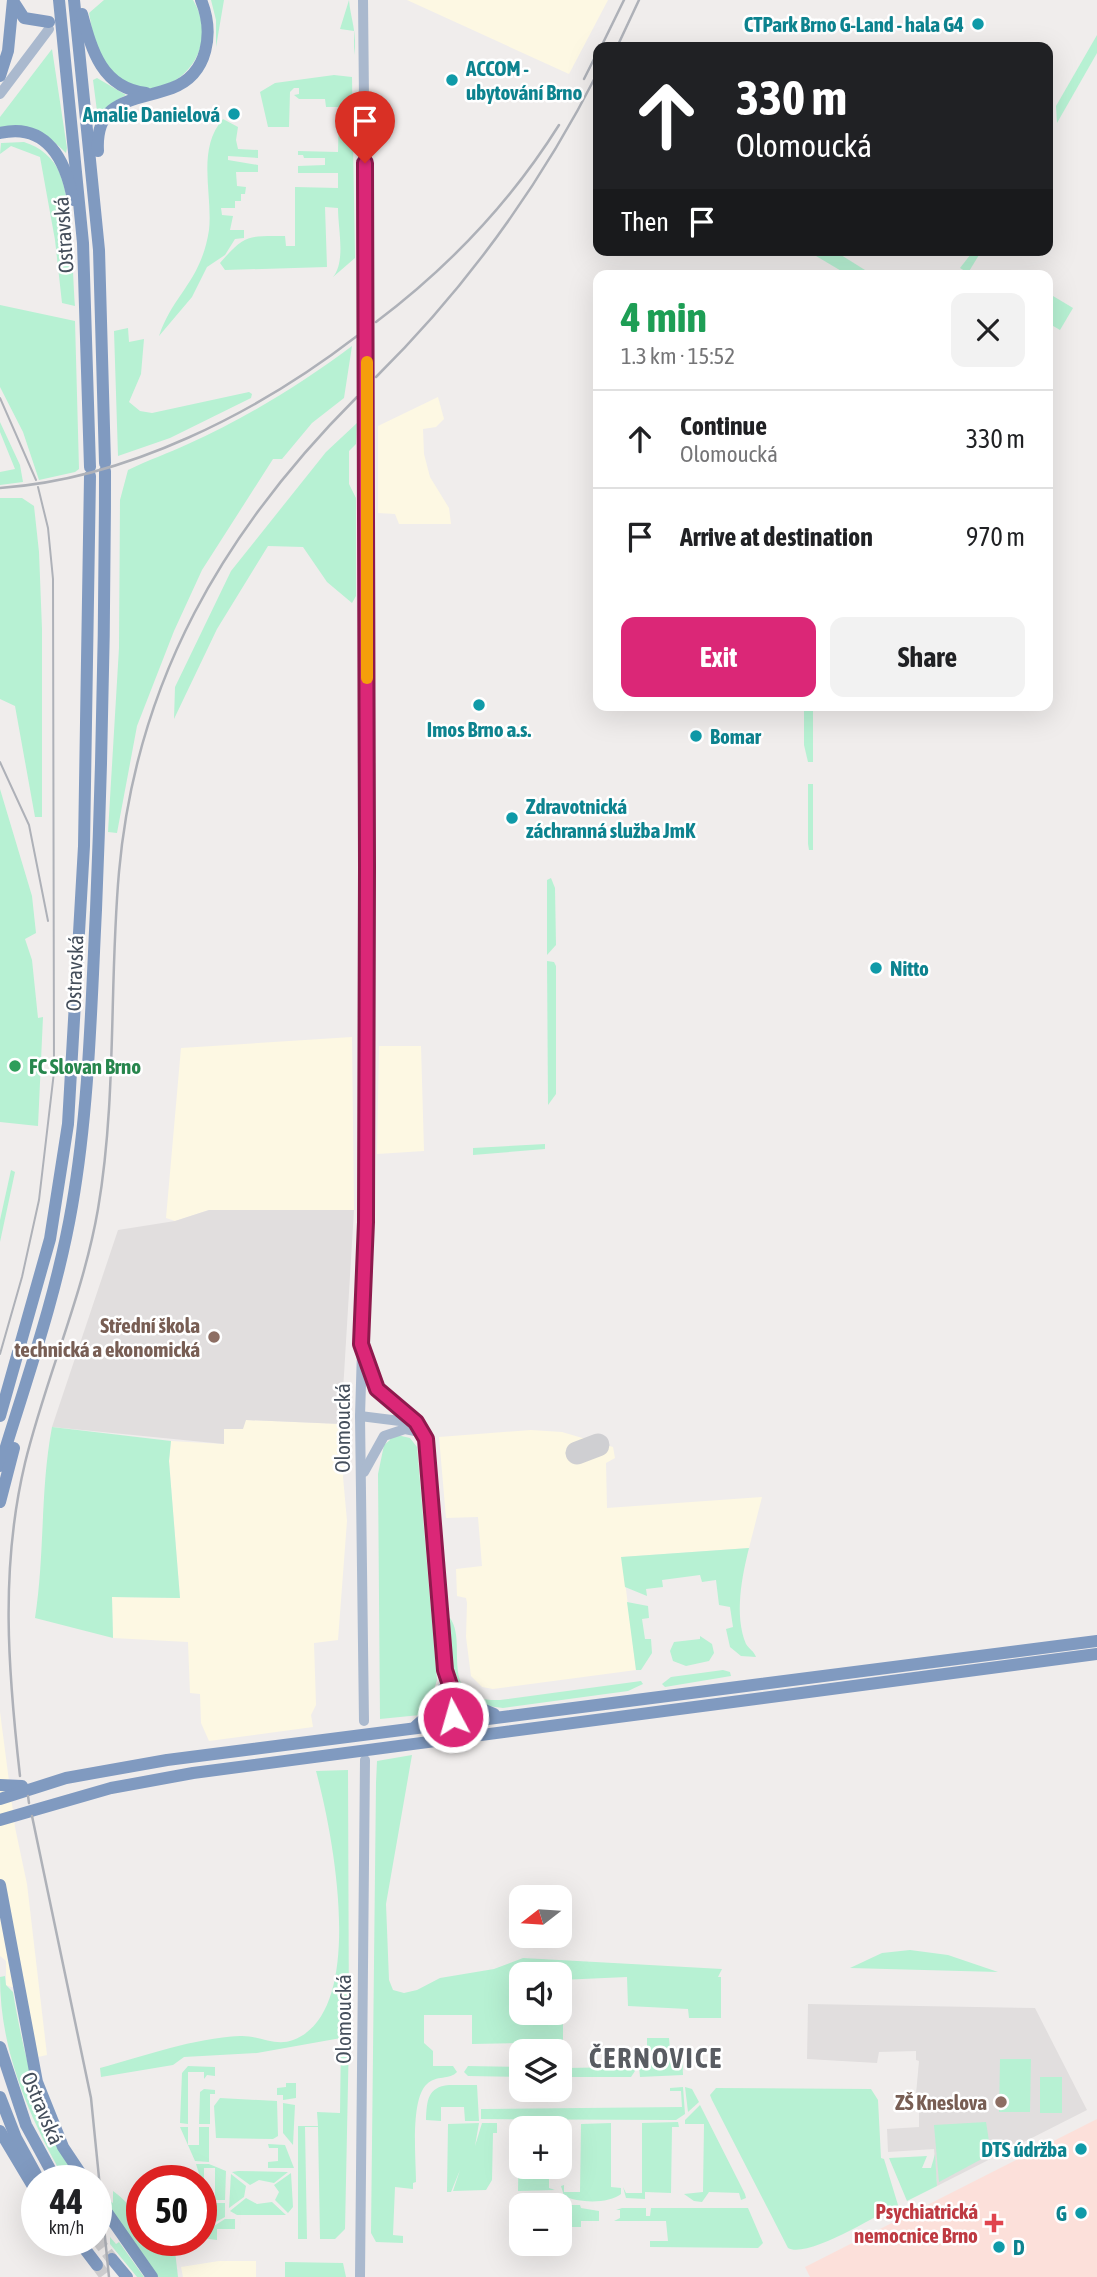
<!DOCTYPE html>
<html lang="en">
<head>
<meta charset="utf-8">
<style>
  body { margin:0; font-family:"Asap Condensed",sans-serif; background:#f2f2f2; color:#202124; height:100vh; display:flex; flex-direction:column; font-size:26px; white-space:nowrap }
  * { box-sizing:border-box; margin:0 }
  p { font-size:23px; color:#757577 }
  .icon { flex:none; width:38px; height:38px; fill:none; stroke:currentColor; stroke-width:2; stroke-linecap:round; stroke-linejoin:round }
  .map { position:relative; flex:1; overflow:hidden }
  .side { position:absolute; left:593px; top:270px; width:460px; height:441px; display:flex; flex-direction:column; background:#fff; border-radius:14px; box-shadow:0 7px 28px #0002 }
  .side>* { flex:none }
  .hud { position:absolute; left:593px; top:42px; width:460px; height:214px; border-radius:14px; box-shadow:0 7px 28px #0002; background:#202124; color:#fff; overflow:hidden }
  .needle { width:46px; rotate:253deg }
  .buttons { position:absolute; left:509px; top:1885px; display:grid; gap:14px }
  .buttons a { display:grid; place-items:center; width:63px; height:63px; border-radius:14px; background:#fff; box-shadow:0 7px 28px #0002; font-size:35px }
  .speed { position:absolute; left:21px; top:2165px; display:flex; gap:14px; font-size:35px; font-weight:700; text-align:center }
  .speed>* { display:grid; place-content:center; width:91px; height:91px; border-radius:50%; background:#fff; box-shadow:0 7px 28px #0002; line-height:1 }
  .speed small { font-size:18px; font-weight:400 }
  .speed .limit { border:10px solid #d22; background:#fff; color:#111 }
  .pin { position:absolute; display:grid; place-items:center; width:60px; height:60px; color:#fff; margin:-72px -30px; border-radius:50% 50% 50% 0; rotate:-45deg; box-shadow:0 0 7px #0007 }
  .pin .icon { rotate:45deg }
  .me { position:absolute; width:77px; margin:-38px; rotate:354deg; stroke-linejoin:round; filter:drop-shadow(0 0 5px #0008) }
  .turn { display:flex; align-items:center; gap:24px; height:147px; padding:0 28px; font-size:32px }
  .turn .icon { width:91px; height:91px; stroke-width:2.5 }
  .turn b { display:block; font-size:49px; line-height:60px }
  .then { display:flex; align-items:center; height:66px; padding:0 28px; background:#0003; gap:14px; font-size:26px }
  .round { display:grid; place-items:center; flex:none; width:74px; height:74px; border-radius:14px; background:#f2f2f2 }
  .headline { display:flex; align-items:center; justify-content:space-between; height:119px; padding:0 28px }
  h1 { font-size:42px; font-weight:700; line-height:52px; color:#1e9e55 }
  .cta { display:flex; gap:14px; margin-top:auto; padding:14px 28px }
  .cta a { flex:1; height:80px; border-radius:14px; background:#db2777; color:#fff; font-size:28px; font-weight:700; line-height:80px; text-align:center }
  .cta a+a { background:#f2f2f2; color:#202124 }
  ul { padding:0; list-style:none }
  li { display:flex; align-items:center; gap:21px; height:98px; padding:0 28px; border-top:2px solid #e0e0e0 }
  li div { flex:1 }
  li b { display:block; font-size:26px }
  li em { font-style:normal }
  .map>svg:first-child { display:block }
</style>
</head>
<body>
<div class="map">
<svg width="1097" height="2277" viewBox="0 0 1097 2277">
  <rect width="100%" height="100%" fill="#f0edec"/>
  <!-- commercial -->
  <g fill="#fdf8e3">
    <path d="M407 0H608L569 74Z"/>
    <path d="M438 397 444 419 436 427 423 429 424 454 430 477 449 508 451 524H399L395 514 378 513V426Z"/>
    <path d="M352 1037 354 1210H209L175 1221 166 1218 181 1048Z"/>
    <path d="M379 1046H421L424 1151 377 1154Z"/>
    <path d="M246 1420 341 1424 346 1435 343 1477 347 1521 338 1640 314 1643 316 1705 311 1715 313 1727 209 1741 201 1723 200 1694 190 1693 188 1642 113 1638 112 1597 180 1598 169 1461 171 1441 224 1444V1429Z"/>
    <path d="M531 1430 562 1432 613 1447 615 1458 606 1463 607 1508 762 1497 749 1548 622 1557 636 1670 493 1689 482 1687 471 1676 466 1637 467 1603 466 1598 457 1596 456 1569 482 1566 478 1517 446 1518 439 1437Z"/>
    <path d="M0 1712 15 1827 27 1884 47 2055 38 2057 23 1984 11 1987 6 1985V1961L0 1956Z"/>
    <path d="M219 2261H256V2277H183L181 2267Z"/>
  </g>
  <!-- education -->
  <g fill="#e1dede">
    <path d="M209 1210H354L341 1424 246 1420 243 1429H224V1444L52 1427 118 1230 175 1221Z"/>
    <path d="M808 2004 1035 2008 1087 2110 937 2186 934 2149 888 2152 887 2129 919 2127V2094H916L919 2061 916 2060V2051L879 2052 877 2063 807 2059Z"/>
  </g>
  <!-- medical -->
  <path fill="#fce0da" d="M1097 2119V2277H810L805 2267Z"/>
  <!-- green -->
  <g fill="#b7f1d3">
    <path d="M104 0H193C228 59 157 117 111 73 96 58 93 33 89 13Z"/>
    <path d="M211 0H224L216 47V20Z"/>
    <path d="M349 0C350 16 358 35 354 55V31L340 29Z"/>
    <path d="M1097 35V53L1057 123 1056 106Z"/>
    <path d="M52 49 67 148 66 153C46 132 29 124 0 127V117Z"/>
    <path d="M334 75 352 77 355 258 333 277C346 261 338 229 338 208L325 207 327 267 225 270 220 263C245 234 248 236 285 236L286 246H295V187L338 188V173H298V166L325 165V158H304L303 155H298V151L338 152 339 107H326L325 99H299L294 95 299 94V88H294L290 92 289 127H268L260 92 275 83Z"/>
    <path d="M97 78 126 95 115 101 98 119 93 80Z"/>
    <path d="M223 119 238 127 236 140 238 149 258 150V158L228 156V160L258 165V172H236L237 186 246 187 245 194H241V201H235V208H221L222 215 233 216 230 230H244V238L235 239 225 255 207 267 192 297 159 336C173 294 201 282 209 230 213 195 196 149 223 119Z"/>
    <path d="M24 142C40 147 54 158 60 174 73 207 72 270 75 306L62 303 55 240 40 157 11 146 0 154 1 143Z"/>
    <path d="M806 250H833L873 275H848Z"/>
    <path d="M974 250H982L968 273 960 268Z"/>
    <path d="M1048 293 1073 308 1060 330 1048 323Z"/>
    <path d="M0 305 75 321 79 469 75 472 39 480 23 432 0 387Z"/>
    <path d="M128 328 129 342 144 339 141 374 129 402 140 411 152 413 249 392 252 394 251 398 170 438 118 456 114 331Z"/>
    <path d="M352 346 344 398 312 423 282 459H273L202 570 174 631 137 726 117 833 108 832 119 648 120 500 128 470C148 460 169 453 188 444 246 418 301 384 352 346Z"/>
    <path d="M0 422 20 465 23 482 0 485V472L15 469 0 432Z"/>
    <path d="M357 423 356 444 349 451V484L356 498V596L352 603 327 582 303 547 268 546 217 629 174 719 175 687 231 571 326 452Z"/>
    <path d="M0 498H22L34 506 39 552 42 629V817H35L15 706 0 699Z"/>
    <path d="M804 705H813V762H808L804 745Z"/>
    <path d="M808 784H813V850H809L808 844Z"/>
    <path d="M0 789 32 896 36 933 25 939 32 960 38 1018 43 1017 38 1126 0 1122Z"/>
    <path d="M551 878 555 888 556 945 547 955V880Z"/>
    <path d="M547 961 554 962 556 966V1094L548 1105Z"/>
    <path d="M545 1144V1149L473 1155V1148Z"/>
    <path d="M11 1170 15 1172 0 1242V1220Z"/>
    <path d="M52 1427 171 1441 169 1461 180 1598 112 1597 113 1638 35 1618C45 1554 40 1490 52 1427Z"/>
    <path d="M397 1435 410 1438 417 1447 437 1680 429 1706 420 1715 380 1719 378 1474 384 1445 390 1440 389 1437Z"/>
    <path d="M749 1548C742 1576 734 1615 746 1644 749 1649 754 1651 756 1657L741 1656 730 1647 726 1629 733 1627 730 1607 719 1605 716 1580 702 1582 700 1575 662 1580 663 1587 646 1589 647 1596 625 1587 621 1557Z"/>
    <path d="M627 1602 648 1606 649 1618 642 1619 645 1639H651L652 1653 641 1670H636Z"/>
    <path d="M450 1618C469 1644 435 1702 500 1700L641 1681 643 1684 628 1691 503 1708 473 1704 453 1681 447 1620Z"/>
    <path d="M700 1636 712 1644 714 1653 709 1661 686 1666 673 1661 670 1651 674 1642 700 1639Z"/>
    <path d="M723 1670 730 1672 731 1676 665 1687 662 1684 671 1677Z"/>
    <path d="M412 1755 386 1904 389 1980 393 1990 404 1993 417 1990 440 1978 494 1969 523 1958 722 1969 718 1977H721V2018H689L688 2009 628 2006 627 1977 560 1980V1974H522L519 1983 522 2012H560V1994H563V2042L472 2044V2015H424V2043L433 2051V2066H453L457 2072C450 2080 436 2075 427 2084 410 2099 416 2159 416 2182L413 2183V2189L395 2187 393 2235 403 2236V2243L376 2242 371 2233 376 1783 377 1761Z"/>
    <path d="M348 1770 349 2035 345 2229 335 2239H320L318 2127H305L307 2239H298V2126H318L317 2112 340 2113 341 2038 257 2053 184 2057 173 2065 101 2077 100 2068C144 2056 194 2038 240 2036 258 2035 275 2047 293 2040 369 2012 332 1830 316 1771Z"/>
    <path d="M910 1950 948 1955 998 1972 850 1968 882 1953Z"/>
    <path d="M5 1976 6 1985 13 1992C25 2064 40 2117 77 2180H65C29 2117 0 2051 0 1977Z"/>
    <path d="M647 2038H669L670 2050 682 2051 683 2075 640 2077 639 2067 647 2066Z"/>
    <path d="M1000 2059H1031L1030 2112H999Z"/>
    <path d="M188 2066 215 2067V2076L207 2075 204 2079V2072H188V2124L180 2123 182 2073Z"/>
    <path d="M468 2066 521 2067V2077L468 2076 464 2072Z"/>
    <path d="M632 2067 635 2071 631 2077H564L561 2073 564 2068Z"/>
    <rect x="1040" y="2077" width="22" height="36"/>
    <path d="M286 2083H296V2098L283 2100V2095H277V2088L286 2087Z"/>
    <path d="M449 2085H477L479 2121H465L464 2107H441V2121L426 2120C427 2101 427 2087 449 2085Z"/>
    <path d="M683 2087 685 2114 676 2120 481 2119V2109L682 2107 681 2091H670V2088Z"/>
    <path d="M685 2087 692 2089 699 2102 688 2112Z"/>
    <path d="M716 2088 871 2089 878 2100 881 2158 884 2159 898 2205C877 2215 807 2259 788 2248L712 2100 710 2095Z"/>
    <path d="M204 2089 215 2090V2094H210V2124H199L200 2092Z"/>
    <path d="M220 2098 277 2101 278 2136 273 2139 216 2138 214 2106Z"/>
    <path d="M283 2103 295 2105 293 2145 283 2133Z"/>
    <path d="M700 2105 745 2194 746 2198 741 2200 739 2193 709 2192 702 2202 694 2201 684 2194 703 2192 704 2124H685V2120Z"/>
    <path d="M678 2122 679 2127H672L671 2193 645 2192V2199L626 2198 623 2187 626 2193H642V2123Z"/>
    <path d="M986 2122 991 2154 939 2182 934 2125Z"/>
    <path d="M479 2123 475 2146 482 2123H497V2133H493L492 2180 486 2190 453 2191 460 2170 451 2192H447L448 2124Z"/>
    <path d="M549 2123V2128H522V2166L549 2167V2188L555 2190 518 2191 519 2125Z"/>
    <path d="M611 2123V2187L621 2188V2194C609 2204 578 2203 564 2196L561 2186 564 2185V2192H580L581 2124Z"/>
    <path d="M180 2127H188V2145H199V2127H209V2162L195 2161Z"/>
    <path d="M268 2144 285 2145 294 2168H268V2162L278 2161V2148H269Z"/>
    <path d="M935 2154 937 2186 907 2201 889 2158 927 2156 922 2168H931Z"/>
    <path d="M196 2164H209L226 2171 225 2200H215V2168H204V2200L201 2199V2180Z"/>
    <path d="M232 2172 238 2171 288 2172 274 2183 259 2180 250 2185Z"/>
    <path d="M291 2173 293 2207 288 2213 275 2200 279 2192 274 2185Z"/>
    <path d="M231 2174 246 2186 244 2197 229 2208Z"/>
    <path d="M113 2191C129 2202 142 2220 142 2240H149L159 2255 175 2251 178 2277H155L107 2208 106 2198 113 2203Z"/>
    <path d="M246 2198 257 2204 272 2202 286 2215H237L230 2211Z"/>
    <path d="M201 2202 204 2203V2221H215V2203H225V2217L214 2223 201 2225Z"/>
    <path d="M532 2205H580L581 2208 599 2211V2221H581V2227H560V2205Z"/>
    <path d="M622 2208H646V2216H650L651 2208H748L763 2243 758 2248 650 2247V2241H668L666 2221H614L620 2218V2210H616Z"/>
    <path d="M225 2219H235V2229H217V2240L202 2238 201 2227 214 2226Z"/>
    <path d="M110 2237 116 2244 119 2242 144 2277H137L110 2244Z"/>
    <path d="M285 2262 343 2263 346 2277H285Z"/>
  </g>
  <g fill="none" stroke-linecap="round" stroke-linejoin="round">
    <!-- taxiway -->
    <path stroke="#cfcfd2" stroke-width="23" d="M577 1453 598 1445"/>
    <!-- highway-tunnel -->
    <g stroke="#cecdcf" stroke-width="12" stroke-dasharray="12 6" stroke-linecap="butt">
      <path d="M96 2197 108 2214"/>
      <path d="M96 2238 112 2259"/>
      <path d="M97 2265 106 2277"/>
    </g>
    <!-- major -->
    <g stroke="#aab9ce" stroke-width="10">
      <path d="M363 0 367 401 366 1221 360 1416 364 1721"/>
      <path d="M0 94 49 29"/>
      <path d="M365 1357 377 1389 416 1422 426 1439 445 1669V1712L454 1728 465 1736"/>
      <path d="M360 1416 400 1421 419 1433"/>
      <path d="M364 1472 384 1436 405 1429 415 1431"/>
      <path d="M440 1740 454 1712 449 1682"/>
      <path d="M360 2277 365 1760"/>
    </g>
    <!-- highway -->
    <g stroke="#809ac0" stroke-width="12">
      <path d="M59 0 83 243 90 467"/>
      <path d="M74 0 99 250 105 463"/>
      <path d="M13 1 24 18 49 22"/>
      <path d="M82 14C92 51 102 88 146 93"/>
      <path d="M0 76 8 51 13 0"/>
      <path d="M0 133C47 122 66 161 73 200"/>
      <path d="M98 151C95 98 134 102 172 88 209 74 214 32 201 0"/>
      <path d="M0 1416 50 1239 68 1124 84 846 90 476"/>
      <path d="M0 1466C26 1381 57 1294 72 1206 89 1108 91 1009 96 910 102 764 105 618 105 471"/>
      <path d="M0 1502 14 1448"/>
      <path d="M450 1684 463 1701 494 1714"/>
      <path d="M416 1726 434 1710 443 1689"/>
      <path d="M0 1785 22 1786"/>
      <path d="M0 1799 66 1778 167 1760 1097 1641"/>
      <path d="M0 1820 111 1788 193 1773 1097 1654"/>
      <path d="M0 1885 37 2082 63 2147 85 2180"/>
      <path d="M0 2047 26 2125 56 2180"/>
      <path d="M0 2097 16 2138 39 2180"/>
      <path d="M0 2131 37 2193"/>
      <path d="M108 2214 152 2277"/>
      <path d="M78 2240 97 2265"/>
      <path d="M112 2259 127 2277"/>
    </g>
    <!-- tram -->
    <g stroke="#aeb1b8" stroke-width="2">
      <path d="M0 398 36 480"/>
      <path d="M0 762 29 825 48 921"/>
      <path d="M0 1354 22 1277 39 1200 54 1072 53 579 48 528 38 487"/>
    </g>
    <!-- rail -->
    <g stroke="#aeb1b8" stroke-width="2.5">
      <path d="M601 47 624 0"/>
      <path d="M617 47 639 0"/>
      <path d="M584 79 598 51"/>
      <path d="M376 322C449 267 510 203 559 125"/>
      <path d="M376 377C467 287 540 186 598 72"/>
      <path d="M0 488C127 479 257 413 357 336"/>
      <path d="M20 1776C8 1670 0 1568 25 1463 46 1377 83 1296 98 1209 117 1098 109 984 119 872 136 681 224 530 357 397"/>
      <path d="M28 1796 29 1803"/>
      <path d="M32 1816 91 2098 109 2277"/>
    </g>
  </g>
  <g fill="none" stroke-linecap="round" stroke-linejoin="round">
    <defs>
      <path id="route" d="M365 163 367 867 366 1222 361 1344 377 1389 416 1422 426 1439 445 1670 451 1688 453 1717"/>
    </defs>
    <!-- route casing -->
    <use href="#route" stroke="#8e194d" stroke-width="18"/>
    <!-- route -->
    <use href="#route" stroke="#db2777" stroke-width="12"/>
    <!-- slow -->
    <path stroke="#f59e0b" stroke-width="12" d="M367 362V678"/>
  </g>
  <!-- markers -->
  <g fill="#0f9aa8" stroke="#fff" stroke-width="2.5">
    <circle cx="978" cy="24" r="7"/>
    <circle cx="452" cy="80" r="7"/>
    <circle cx="234" cy="114" r="7"/>
    <circle cx="479" cy="705" r="7"/>
    <circle cx="696" cy="736" r="7"/>
    <circle cx="512" cy="818" r="7"/>
    <circle cx="876" cy="968" r="7"/>
    <circle cx="1081" cy="2149" r="7"/>
    <circle cx="1081" cy="2213" r="7"/>
    <circle cx="999" cy="2247" r="7"/>
  </g>
  <circle fill="#2e9e5b" stroke="#fff" stroke-width="2.5" cx="15" cy="1066" r="7"/>
  <g fill="#8d6e63" stroke="#fff" stroke-width="2.5">
    <circle cx="214" cy="1337" r="7"/>
    <circle cx="1001" cy="2102" r="7"/>
  </g>
  <path fill="#e0444e" stroke="#fff" stroke-width="2.5" d="M990.5 2212.5h7v7h7v7h-7v7h-7v-7h-7v-7h7z"/>
  <g text-anchor="middle" dominant-baseline="central" stroke-width="5" stroke-linejoin="round" paint-order="stroke">
    <!-- culture labels -->
    <g font-size="21" font-weight="bold" fill="#0d838f" stroke="#fff" text-anchor="start">
      <text x="964" y="24" text-anchor="end">CTPark Brno G-Land - hala G4</text>
      <text x="466" y="68">ACCOM -<tspan x="466" dy="24">ubytování Brno</tspan></text>
      <text x="220" y="114" text-anchor="end">Amalie Danielová</text>
      <text x="479" y="729" text-anchor="middle">Imos Brno a.s.</text>
      <text x="710" y="736">Bomar</text>
      <text x="526" y="806">Zdravotnická<tspan x="526" dy="24">záchranná služba JmK</tspan></text>
      <text x="890" y="968">Nitto</text>
      <text x="1067" y="2149" text-anchor="end">DTS údržba</text>
      <text x="1067" y="2213" text-anchor="end">G</text>
      <text x="1013" y="2247">D</text>
    </g>
    <!-- street labels -->
    <g font-size="21" fill="#444e5b" stroke="#fff">
      <text transform="translate(63 235) rotate(-94)">Ostravská</text>
      <text transform="translate(74 973) rotate(-88)">Ostravská</text>
      <text transform="translate(342 1428) rotate(-90)">Olomoucká</text>
      <text transform="translate(343 2019) rotate(-90)">Olomoucká</text>
      <text transform="translate(43 2108) rotate(67)">Ostravská</text>
    </g>
    <!-- leisure labels -->
    <g font-size="21" font-weight="bold" fill="#27864d" stroke="#fff" text-anchor="start">
      <text x="29" y="1066">FC Slovan Brno</text>
    </g>
    <!-- education labels -->
    <g font-size="21" font-weight="bold" fill="#785e54" stroke="#fff" text-anchor="end">
      <text x="200" y="1325">Střední škola<tspan x="200" dy="24">technická a ekonomická</tspan></text>
      <text x="987" y="2102">ZŠ Kneslova</text>
    </g>
    <!-- health labels -->
    <g font-size="21" font-weight="bold" fill="#be3a42" stroke="#fff" text-anchor="end">
      <text x="978" y="2211">Psychiatrická<tspan x="978" dy="24">nemocnice Brno</tspan></text>
    </g>
    <!-- district labels -->
    <g font-size="28" font-weight="bold" letter-spacing="2" fill="#595c62" stroke="#fff">
      <text x="656" y="2058">ČERNOVICE</text>
    </g>
  </g>
</svg>
<div class="buttons">
<a><svg class="needle" viewBox="-14 -14 28 28"><path d="M0-13l5 13h-10z" fill="#e53935"/><path d="M0 13l5-13h-10z" fill="#757577"/></svg></a>
<a><svg class="icon" aria-label="sound" viewBox="0 0 24 24"><path d="M4 9h4l5-4v14l-5-4H4zM17 9q2 3 0 6"/></svg></a>
<a><svg class="icon" aria-label="layers" viewBox="0 0 24 24"><path d="M12 4l9 5-9 5-9-5zM3 14l9 5 9-5"/></svg></a>
<a>+</a>
<a>−</a>
</div>
<div class="speed"><div>44<small>km/h</small></div><div class="limit">50</div></div>
<div class="pin" style="left:365px;top:163px;background:#d93025"><svg class="icon" aria-label="arrive" viewBox="0 0 24 24"><path d="M6 21V4h12l-3 4 3 4H6"/></svg></div>
<svg class="me" style="left:453px;top:1717px" viewBox="-20 -20 40 40"><circle r="17" fill="#db2777" stroke="#fff" stroke-width="3"/><path d="M0-11L8 9 0 5-8 9z" fill="#fff"/></svg>
<div class="hud">
<div class="turn"><svg class="icon" aria-label="ahead" viewBox="0 0 24 24"><path d="M12 20V5M6 11l6-6 6 6"/></svg><div><b>330 m</b>Olomoucká</div></div>
<div class="then">Then<svg class="icon" aria-label="arrive" viewBox="0 0 24 24"><path d="M6 21V4h12l-3 4 3 4H6"/></svg></div>
</div>
<section class="side">
<div class="headline"><div><h1>4 min</h1><p>1.3 km · 15:52</p></div><a class="round"><svg class="icon" aria-label="close" viewBox="0 0 24 24"><path d="M6 6l12 12M18 6L6 18"/></svg></a></div>
<ul>
<li><svg class="icon" aria-label="ahead" viewBox="0 0 24 24"><path d="M12 20V5M6 11l6-6 6 6"/></svg><div><b>Continue</b><p>Olomoucká</p></div><em>330 m</em></li>
<li><svg class="icon" aria-label="arrive" viewBox="0 0 24 24"><path d="M6 21V4h12l-3 4 3 4H6"/></svg><div><b>Arrive at destination</b></div><em>970 m</em></li>
</ul>
<div class="cta"><a>Exit</a><a>Share</a></div>
</section>
</div>
</body>
</html>
